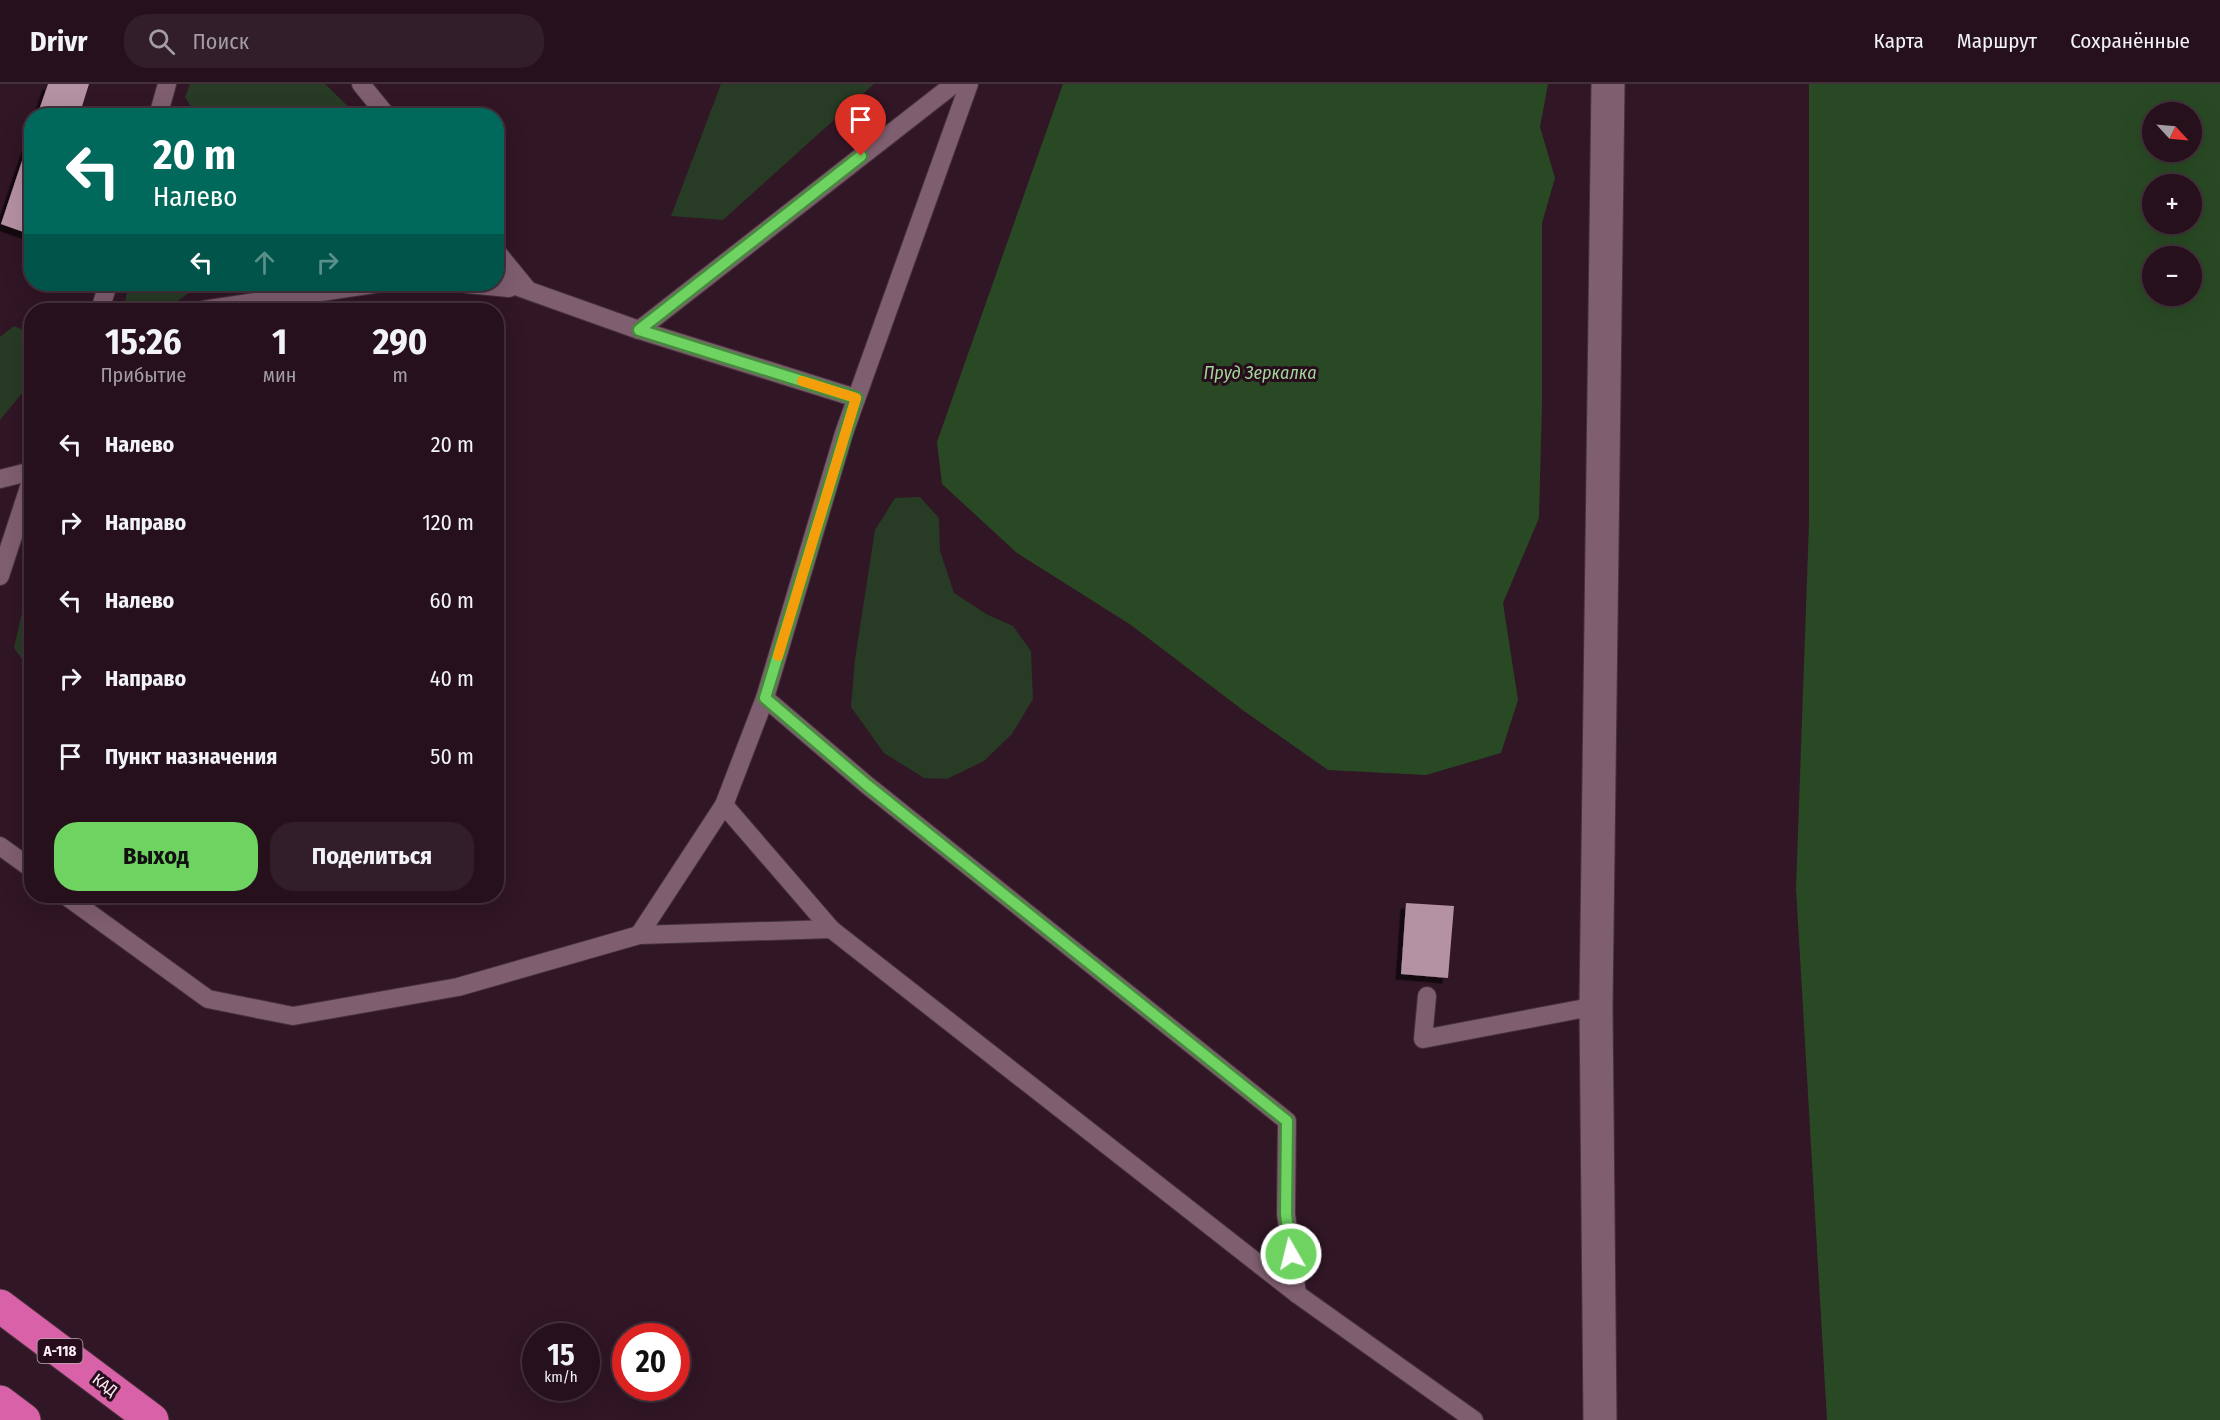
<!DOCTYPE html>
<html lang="ru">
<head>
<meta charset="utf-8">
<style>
  body { margin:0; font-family:"Fira Sans Condensed",sans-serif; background:#311e29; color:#f1f3f6; height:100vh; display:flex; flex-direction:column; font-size:22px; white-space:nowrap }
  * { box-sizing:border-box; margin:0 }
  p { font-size:20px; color:#a39da3 }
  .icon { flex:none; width:33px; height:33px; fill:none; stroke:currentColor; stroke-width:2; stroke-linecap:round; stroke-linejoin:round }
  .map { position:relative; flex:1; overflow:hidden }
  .panel { position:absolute; left:24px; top:219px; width:480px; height:600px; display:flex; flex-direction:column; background:#25101c; border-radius:24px; box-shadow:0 6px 24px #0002,0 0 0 2px #42303b }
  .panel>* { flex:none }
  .top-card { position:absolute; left:24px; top:24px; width:480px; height:183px; border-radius:24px; box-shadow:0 6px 24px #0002,0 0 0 2px #42303b; background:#00695c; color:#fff; overflow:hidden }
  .needle { width:39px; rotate:116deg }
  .buttons { position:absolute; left:2142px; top:18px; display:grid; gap:12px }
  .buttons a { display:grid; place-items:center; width:60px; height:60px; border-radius:50%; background:#25101c; box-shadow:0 6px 24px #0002,0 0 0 2px #42303b; font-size:30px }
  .speed { position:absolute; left:522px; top:1239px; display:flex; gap:12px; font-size:30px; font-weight:700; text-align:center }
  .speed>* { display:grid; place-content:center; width:78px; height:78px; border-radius:50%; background:#25101c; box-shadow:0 6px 24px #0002,0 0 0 2px #42303b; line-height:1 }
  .speed small { font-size:15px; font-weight:400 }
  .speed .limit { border:9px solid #d22; background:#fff; color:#111 }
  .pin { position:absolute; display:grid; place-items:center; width:51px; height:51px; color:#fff; margin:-62px -26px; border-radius:50% 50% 50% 0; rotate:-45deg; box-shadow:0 0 6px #0007 }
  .pin .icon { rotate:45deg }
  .me { position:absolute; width:66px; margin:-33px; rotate:352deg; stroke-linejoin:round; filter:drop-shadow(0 0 4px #0008) }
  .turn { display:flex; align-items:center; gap:21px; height:126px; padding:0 30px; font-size:27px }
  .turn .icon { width:78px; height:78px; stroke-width:2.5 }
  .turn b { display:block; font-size:42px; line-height:51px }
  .lanes { display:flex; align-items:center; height:57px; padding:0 30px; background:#0003; justify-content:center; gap:30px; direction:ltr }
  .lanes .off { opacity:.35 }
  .eta { display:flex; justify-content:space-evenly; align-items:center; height:102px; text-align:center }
  .eta b { font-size:36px; font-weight:700; line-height:42px }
  .button { display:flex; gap:12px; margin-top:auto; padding:12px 30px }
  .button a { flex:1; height:69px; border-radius:24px; background:#6ed361; color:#111; font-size:24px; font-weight:700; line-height:69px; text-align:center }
  .button a+a { background:#311e29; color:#f1f3f6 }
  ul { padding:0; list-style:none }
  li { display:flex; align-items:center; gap:18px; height:78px; padding:0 30px }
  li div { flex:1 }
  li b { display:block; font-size:22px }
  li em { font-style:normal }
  header { display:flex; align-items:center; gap:36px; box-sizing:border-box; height:84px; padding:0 30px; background:#25101c; border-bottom:2px solid #42303b }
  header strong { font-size:28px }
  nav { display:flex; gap:33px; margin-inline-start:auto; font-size:21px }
  .search { width:420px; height:54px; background:#311e29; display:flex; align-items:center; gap:15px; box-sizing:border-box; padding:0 21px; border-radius:24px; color:#a39da3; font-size:22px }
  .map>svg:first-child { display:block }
</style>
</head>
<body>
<header>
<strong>Drivr</strong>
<div class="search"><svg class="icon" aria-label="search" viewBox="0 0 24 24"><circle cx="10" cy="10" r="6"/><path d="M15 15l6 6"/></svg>Поиск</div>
<nav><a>Карта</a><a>Маршрут</a><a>Сохранённые</a></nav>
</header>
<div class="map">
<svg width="2220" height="1336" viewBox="0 0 2220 1336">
  <defs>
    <filter id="shadow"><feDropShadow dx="-5.5" dy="5.5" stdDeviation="0" flood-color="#0009"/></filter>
  </defs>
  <rect width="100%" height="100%" fill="#311625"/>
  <!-- green -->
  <g fill="#283b25">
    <path d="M190 0H325L357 31H196L185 13Z"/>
    <path d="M721 0H874L723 136 671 132Z"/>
    <path d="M128 200H218L197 203 165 226H124Z"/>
    <path d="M14 242 31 249V298L0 336V253Z"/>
    <path d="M920 413 939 434 940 467 954 509 988 531 1013 542 1031 567 1033 615 1012 650 984 677 947 695 924 694 884 669 851 623 855 575 875 446 895 414Z"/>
    <path d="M31 489V587L14 564Z"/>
  </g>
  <!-- water -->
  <g fill="#294924" fill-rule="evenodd">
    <path d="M1063 0H1548L1540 43 1555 94 1542 139V319L1539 434 1503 519 1518 616 1501 669 1426 691 1328 686 1244 627 1131 541 1017 469 942 400 937 358Z"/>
    <path d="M1809 0H2220V1336H1827L1796 804 1809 439ZM2152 28H2192V68H2152ZM2152 100H2192V140H2152ZM2152 172H2192V212H2152Z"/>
  </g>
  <!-- building -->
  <g fill="#b491a3" filter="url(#shadow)">
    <path d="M48 0H89L79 32H37Z"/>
    <path d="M31 50H32V151L1 140Z"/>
    <path d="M1406 819 1454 822 1448 894 1401 890Z"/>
  </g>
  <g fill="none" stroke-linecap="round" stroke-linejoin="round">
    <defs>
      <g id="lane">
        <path d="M361 0 387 32"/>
        <path d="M158 32 167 0"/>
        <path d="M496 167 527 205"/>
        <path d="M496 195 639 246 856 314"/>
        <path d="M467 200 509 204"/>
        <path d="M100 226 108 200"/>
        <path d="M203 226 374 200"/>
        <path d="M639 246 954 0"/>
        <path d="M0 395 32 387"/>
        <path d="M0 492 32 394"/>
        <path d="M765 614 867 701 1287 1037 1286 1130 1297 1210"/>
        <path d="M0 762 32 785"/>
        <path d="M66 812 208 915 293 932 458 903 639 851 831 845 1297 1210 1474 1336"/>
        <path d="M831 845 724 721 765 614 844 349 969 0"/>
        <path d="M639 851 724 721"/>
        <path d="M1427 912 1423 955 1596 922"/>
      </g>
      <path id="street" d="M1600 1336 1596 922 1608 0"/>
      <g id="highway">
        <path d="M0 1222 152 1336"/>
        <path d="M0 1318 24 1336"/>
      </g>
    </defs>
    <!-- lane casing -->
    <use href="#lane" stroke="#46313c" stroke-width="20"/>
    <!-- street casing -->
    <use href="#street" stroke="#46313c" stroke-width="35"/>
    <!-- highway casing -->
    <use href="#highway" stroke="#46313c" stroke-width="35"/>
    <!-- lane -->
    <use href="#lane" stroke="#7f5e6f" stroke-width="18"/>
    <!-- street -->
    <use href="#street" stroke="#7f5e6f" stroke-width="33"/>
    <!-- highway -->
    <use href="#highway" stroke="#d961a8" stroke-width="33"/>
  </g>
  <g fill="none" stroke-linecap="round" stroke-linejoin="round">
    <defs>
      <path id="route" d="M861 72 639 246 856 314 765 614 867 701 1287 1037 1286 1130 1291 1170"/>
    </defs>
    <!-- route casing -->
    <use href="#route" stroke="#48893f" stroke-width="15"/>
    <!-- route -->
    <use href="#route" stroke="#6ed361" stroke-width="10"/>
    <!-- slow -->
    <path stroke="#f59e0b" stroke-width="10" d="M778 572 856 314 802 297"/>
  </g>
  <g text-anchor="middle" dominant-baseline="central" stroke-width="6" stroke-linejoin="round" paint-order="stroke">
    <!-- shield labels -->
    <rect fill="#270d1c" stroke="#bdaab4" stroke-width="1.5" x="37.5" y="1255" width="45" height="24" rx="4.5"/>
    <g font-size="15" font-weight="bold" fill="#fdedf5">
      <text x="60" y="1267">А-118</text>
    </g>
    <!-- street labels -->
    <g font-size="16" fill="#fdedf5" stroke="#270d1c">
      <text transform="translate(105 1301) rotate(37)">КАД</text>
    </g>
    <!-- water labels -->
    <g font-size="18" font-style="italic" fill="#a0d699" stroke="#270d1c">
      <text x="1260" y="289">Пруд Зеркалка</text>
    </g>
  </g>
</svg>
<div class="buttons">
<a><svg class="needle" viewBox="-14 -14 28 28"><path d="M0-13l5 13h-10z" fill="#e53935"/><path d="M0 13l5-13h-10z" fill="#a39da3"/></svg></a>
<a>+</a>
<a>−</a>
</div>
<div class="speed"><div>15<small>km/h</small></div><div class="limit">20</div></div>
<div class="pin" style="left:861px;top:72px;background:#d93025"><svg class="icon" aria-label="arrive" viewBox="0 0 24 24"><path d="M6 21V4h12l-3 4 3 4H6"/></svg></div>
<svg class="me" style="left:1291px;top:1170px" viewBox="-20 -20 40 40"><circle r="17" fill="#6ed361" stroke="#fff" stroke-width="3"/><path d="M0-11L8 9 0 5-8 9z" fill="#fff"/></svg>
<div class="top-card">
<div class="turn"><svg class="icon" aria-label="left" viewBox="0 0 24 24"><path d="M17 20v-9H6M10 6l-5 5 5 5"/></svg><div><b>20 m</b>Налево</div></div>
<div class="lanes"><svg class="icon" aria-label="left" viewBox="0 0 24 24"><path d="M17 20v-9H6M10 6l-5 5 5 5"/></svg><svg class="icon off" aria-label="ahead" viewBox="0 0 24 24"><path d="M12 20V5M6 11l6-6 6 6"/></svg><svg class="icon off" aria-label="right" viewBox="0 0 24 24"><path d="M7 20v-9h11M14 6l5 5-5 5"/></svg></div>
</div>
<section class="panel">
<div class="eta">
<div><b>15:26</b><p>Прибытие</p></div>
<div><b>1</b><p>мин</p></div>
<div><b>290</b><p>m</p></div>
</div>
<ul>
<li><svg class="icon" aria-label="left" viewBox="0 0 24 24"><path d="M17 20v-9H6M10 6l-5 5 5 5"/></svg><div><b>Налево</b></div><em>20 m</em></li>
<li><svg class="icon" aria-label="right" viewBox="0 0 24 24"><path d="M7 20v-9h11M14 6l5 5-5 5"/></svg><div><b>Направо</b></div><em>120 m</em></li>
<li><svg class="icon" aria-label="left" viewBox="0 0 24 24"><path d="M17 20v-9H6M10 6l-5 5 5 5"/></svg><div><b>Налево</b></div><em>60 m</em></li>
<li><svg class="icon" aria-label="right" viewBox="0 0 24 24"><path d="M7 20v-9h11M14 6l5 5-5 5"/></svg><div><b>Направо</b></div><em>40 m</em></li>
<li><svg class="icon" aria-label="arrive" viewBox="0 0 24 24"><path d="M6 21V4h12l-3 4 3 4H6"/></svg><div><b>Пункт назначения</b></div><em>50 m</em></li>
</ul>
<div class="button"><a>Выход</a><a>Поделиться</a></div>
</section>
</div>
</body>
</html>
